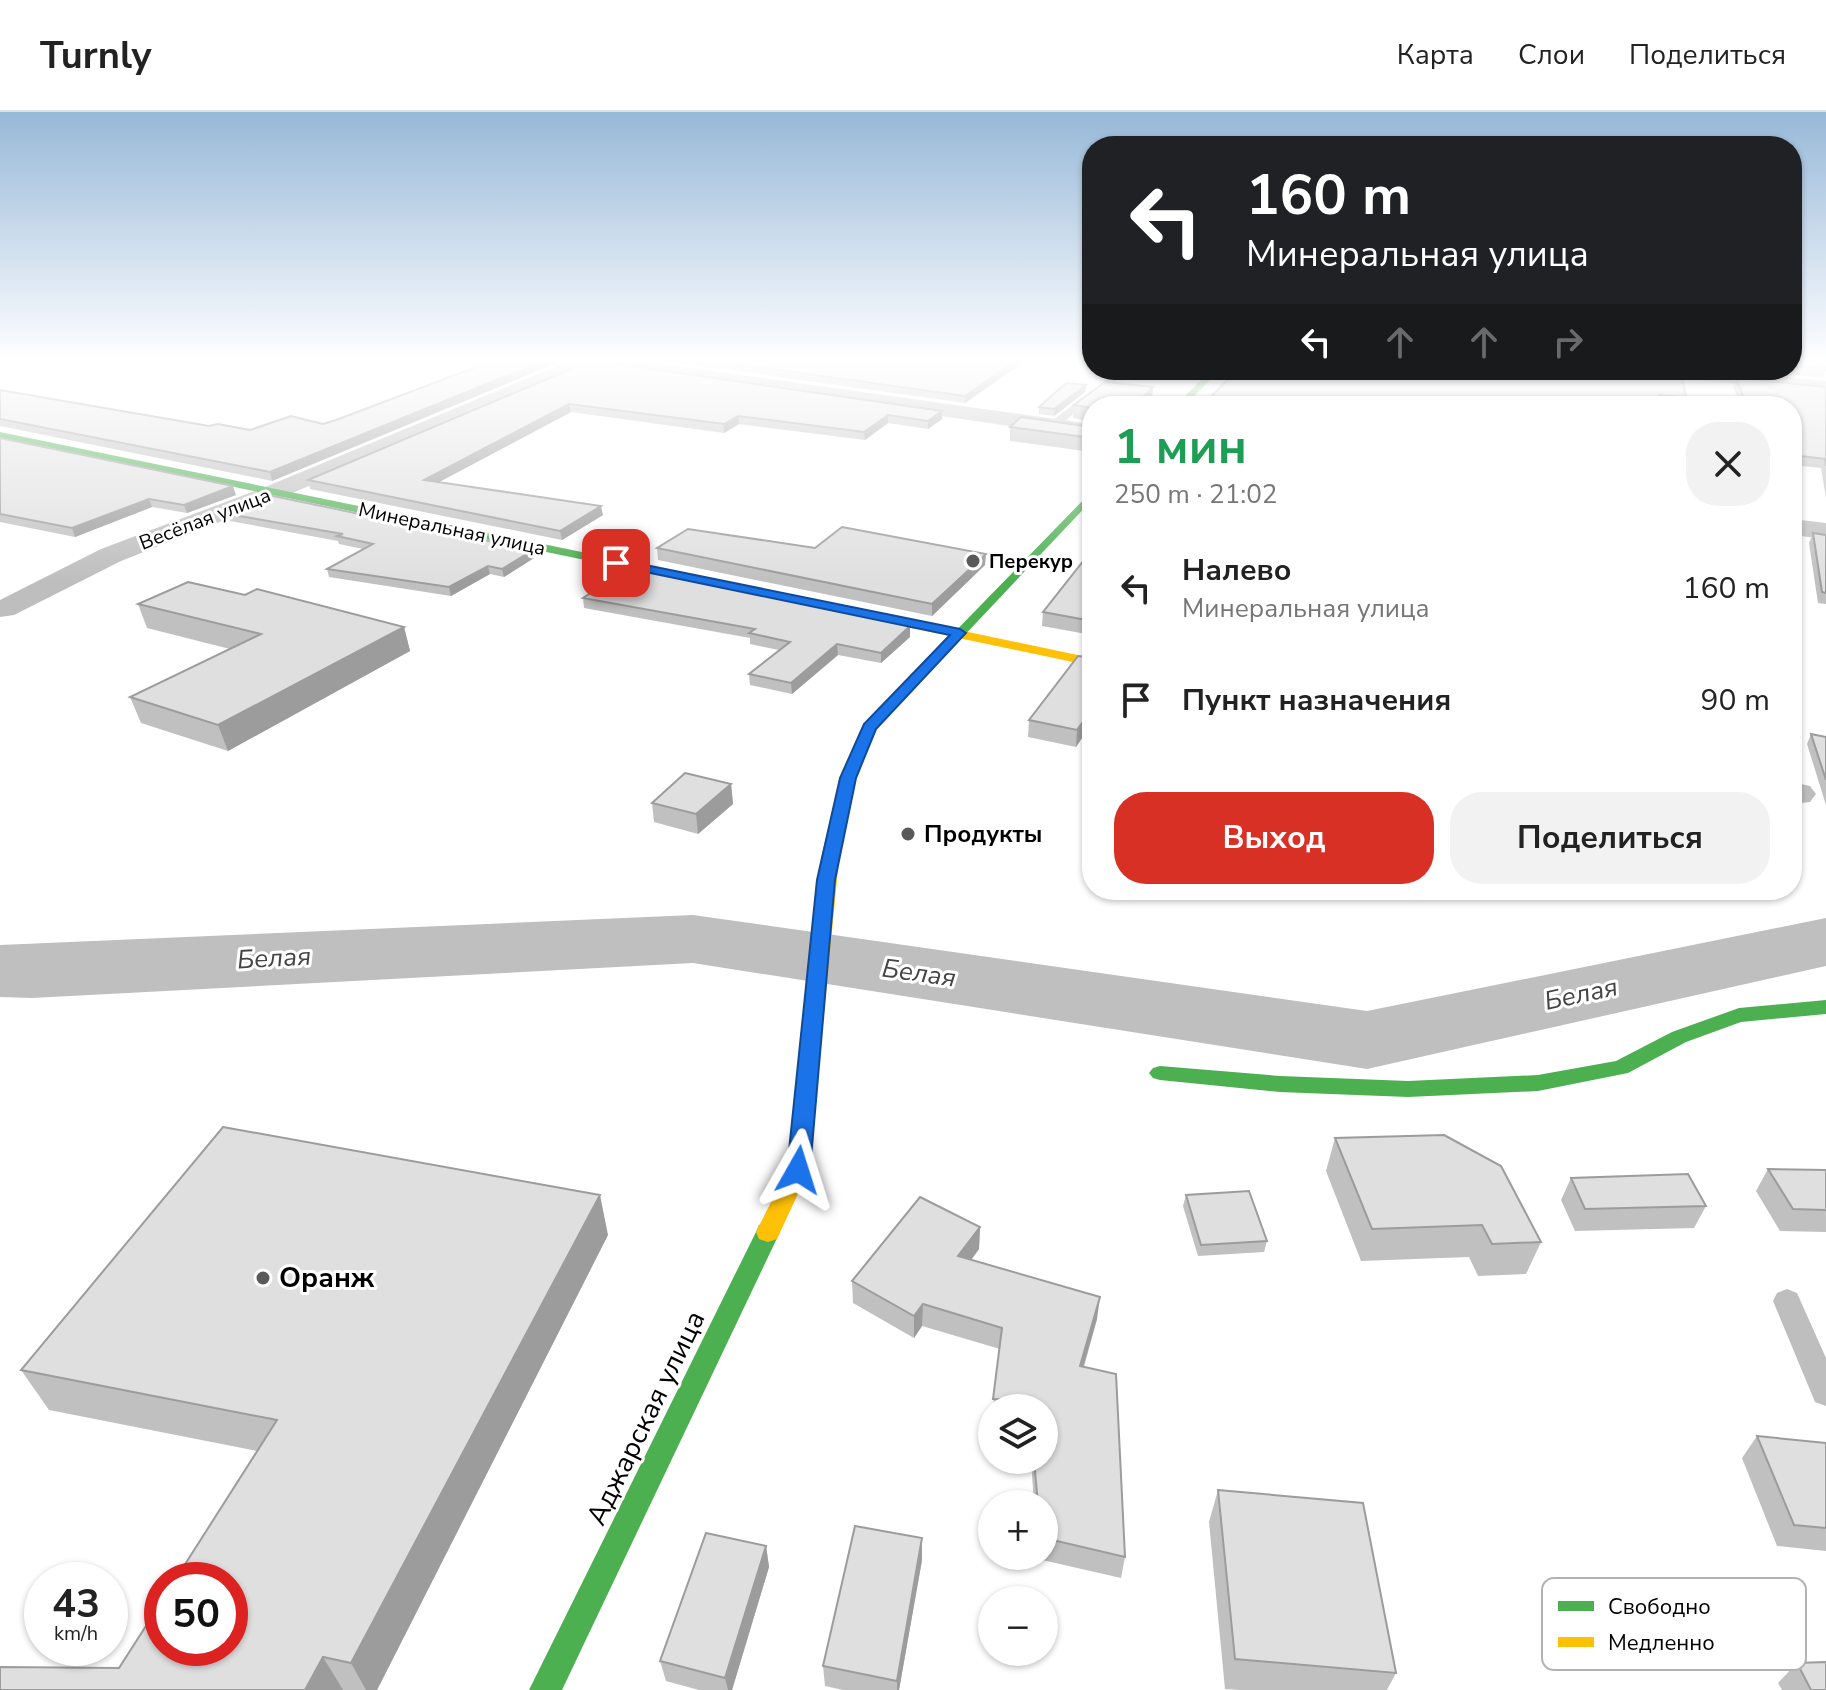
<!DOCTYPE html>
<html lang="ru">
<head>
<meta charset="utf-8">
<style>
  body { margin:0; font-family:"Nunito Sans",sans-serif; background:#f2f2f2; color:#222; height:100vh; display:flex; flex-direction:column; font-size:30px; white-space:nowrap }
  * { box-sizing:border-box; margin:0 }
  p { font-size:26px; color:#767676 }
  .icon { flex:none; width:44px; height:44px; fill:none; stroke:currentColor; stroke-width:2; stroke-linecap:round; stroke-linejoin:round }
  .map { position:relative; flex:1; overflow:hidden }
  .panel { position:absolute; left:1082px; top:284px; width:720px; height:504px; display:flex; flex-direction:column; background:#fff; border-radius:32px; box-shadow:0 2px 6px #0004 }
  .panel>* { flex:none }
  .guide { position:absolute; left:1082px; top:24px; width:720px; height:244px; border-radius:32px; box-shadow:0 2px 6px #0004; background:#202124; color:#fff; overflow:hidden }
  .tools { position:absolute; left:978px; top:1282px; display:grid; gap:16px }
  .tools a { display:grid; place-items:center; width:80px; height:80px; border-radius:50%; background:#fff; box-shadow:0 2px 6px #0004; font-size:40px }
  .speed { position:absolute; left:24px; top:1450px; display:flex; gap:16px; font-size:40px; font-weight:700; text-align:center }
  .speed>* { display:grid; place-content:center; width:104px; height:104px; border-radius:50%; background:#fff; box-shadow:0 2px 6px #0004; line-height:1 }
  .speed small { font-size:20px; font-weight:400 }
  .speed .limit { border:12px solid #d22; background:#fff; color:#111 }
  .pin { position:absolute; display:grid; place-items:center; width:68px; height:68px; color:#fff; margin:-34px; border-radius:16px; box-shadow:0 4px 12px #0006 }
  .me { position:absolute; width:88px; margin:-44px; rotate:6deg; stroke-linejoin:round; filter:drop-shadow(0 0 6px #0008) }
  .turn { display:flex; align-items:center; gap:28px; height:168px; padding:0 32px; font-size:36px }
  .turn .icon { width:104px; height:104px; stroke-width:2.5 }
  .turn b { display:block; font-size:56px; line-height:68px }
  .lanes { display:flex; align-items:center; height:76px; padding:0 32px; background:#0003; justify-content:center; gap:40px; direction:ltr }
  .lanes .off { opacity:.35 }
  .round { display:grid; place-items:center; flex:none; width:84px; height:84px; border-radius:32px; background:#f2f2f2 }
  .headline { display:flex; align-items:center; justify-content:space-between; height:136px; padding:0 32px }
  h1 { font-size:48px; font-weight:700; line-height:60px; color:#1e9e55 }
  .primary-button { display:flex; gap:16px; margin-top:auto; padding:16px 32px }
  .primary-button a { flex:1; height:92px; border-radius:32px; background:#d93025; color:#fff; font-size:32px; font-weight:700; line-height:92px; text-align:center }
  .primary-button a+a { background:#f2f2f2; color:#222 }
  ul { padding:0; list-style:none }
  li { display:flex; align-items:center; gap:24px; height:112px; padding:0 32px }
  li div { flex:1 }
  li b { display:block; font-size:30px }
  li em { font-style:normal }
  header { display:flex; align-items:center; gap:48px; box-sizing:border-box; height:112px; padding:0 40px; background:#fff; border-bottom:2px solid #e0e0e0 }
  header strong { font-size:38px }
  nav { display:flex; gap:44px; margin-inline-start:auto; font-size:28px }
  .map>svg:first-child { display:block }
</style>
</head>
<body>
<header>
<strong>Turnly</strong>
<nav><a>Карта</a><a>Слои</a><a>Поделиться</a></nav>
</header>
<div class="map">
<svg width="1826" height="1578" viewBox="0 0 1826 1578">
  <rect width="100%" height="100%" fill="#fff"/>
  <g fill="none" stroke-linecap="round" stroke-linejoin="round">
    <!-- river -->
    <path fill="#bfbfbf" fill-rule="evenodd" d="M693 803 1367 899 1826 806V854L1367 957 693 851 32 886 0 885V833Z"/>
    <!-- lane -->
    <g fill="#bebebe" fill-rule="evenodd">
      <path d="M1119 258H1130L1057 315H1049V311Z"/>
      <path d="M1787 1177 1797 1181 1826 1246V1294L1815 1290 1773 1189 1777 1181Z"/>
    </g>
    <!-- street -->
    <g fill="#bebebe" fill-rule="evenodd">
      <path d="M569 249H641L1092 312V326L592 253 283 385 121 449 14 503 0 505V488L101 437 265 375Z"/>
      <path d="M1649 258H1717L1826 269V281L1659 264Z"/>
      <path d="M1792 407 1826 411V427L1792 423Z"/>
      <path d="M1792 670 1810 674 1816 682 1810 690 1792 692Z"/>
    </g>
    <!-- fast -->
    <g fill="#4caf50" fill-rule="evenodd">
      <path d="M1211 258H1220L1184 294H1175Z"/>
      <path d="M0 320 916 509 922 513 916 517 0 326Z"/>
      <path d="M1092 379V388L876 617 856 666 839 747 836 751H824L821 747 840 666 864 613Z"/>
      <path d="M1826 888V902L1741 910 1686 930 1628 961 1538 979 1408 985 1280 980 1160 968 1153 966 1149 961 1153 956 1160 954 1280 964 1408 969 1538 963 1616 949 1672 920 1739 896Z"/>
      <path d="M768 1110 777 1113 780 1120 562 1578H529L756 1120 759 1113Z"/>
    </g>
    <!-- slow -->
    <g fill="#ffc107" fill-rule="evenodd">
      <path d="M916 509 1092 546V554L911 516 910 513Z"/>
      <path d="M830 742 839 747 809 1058 777 1127 768 1130 759 1127 756 1120 787 1058 821 747Z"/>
    </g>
  </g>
  <!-- wall -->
  <g fill="#c0c0c0">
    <path d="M452 249H561L272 369 0 314V278L209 314 250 318 323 312 336 308 481 254Z"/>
    <path d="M590 249 942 299V307L928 317 888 311 865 328 739 312 724 321 571 300 439 370 603 403 562 428 310 377 308 368Z"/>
    <path d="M665 249H1025L965 291Z"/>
    <path d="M1792 249 1826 258 1823 266 1747 258H1792Z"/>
    <path d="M1663 258 1686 285 1683 294 1660 292 1202 294Z"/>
    <path d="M1736 266 1826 275V386L1821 356 1792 353V294H1741L1733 275Z"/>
    <path d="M1086 273 1085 280 1054 304 1039 302V295Z"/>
    <path d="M1152 288 1146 294H1092V310L1073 306 1074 293Z"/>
    <path d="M1010 315H1092V340L1010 329Z"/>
    <path d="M0 326 236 383 187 401 152 395 75 425 0 410Z"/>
    <path d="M228 402 534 446 504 465 490 462 451 484 329 465 327 457 363 437 339 432 338 429 230 409Z"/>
    <path d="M1813 421 1826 423V492L1818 491 1809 431Z"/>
    <path d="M657 436H815L985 453 932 504 658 448Z"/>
    <path d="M1092 438V523L1042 514 1043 500Z"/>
    <path d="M245 483 404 515 410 539 228 639 141 611 130 585 230 537 147 516 138 492Z"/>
    <path d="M583 486 910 514V525L881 551 838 543 792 582 750 573 749 562 779 538 750 532V526L584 496Z"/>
    <path d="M1092 546V611L1076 635 1028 625 1029 608Z"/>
    <path d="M1811 622 1826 625V693L1807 632Z"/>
    <path d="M731 672 733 692 698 722 654 710 652 691Z"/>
    <path d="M1335 1026 1541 1130 1526 1162 1478 1164 1469 1145 1361 1149 1326 1059Z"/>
    <path d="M1768 1057 1826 1058V1120L1780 1119 1756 1079Z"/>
    <path d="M1571 1066 1706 1094 1694 1116 1575 1119 1561 1088Z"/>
    <path d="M1186 1083 1267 1129 1264 1140 1198 1144 1183 1094Z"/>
    <path d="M980 1115 979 1137 971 1148 1097 1207 1084 1255 1125 1445 1121 1466 1038 1447V1444H1044V1392H1034L1031 1348H1044V1296H993L1000 1237 922 1214 914 1226 853 1191 852 1169Z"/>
    <path d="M608 1123 377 1578H0L119 1556 257 1339 49 1298 21 1258Z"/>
    <path d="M1757 1324 1826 1331V1439L1777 1434 1742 1346Z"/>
    <path d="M1218 1378 1396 1561 1387 1578H1240L1225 1577 1209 1410Z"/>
    <path d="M766 1434 769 1455 732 1578H699L666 1569 660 1549Z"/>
    <path d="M922 1448 899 1578H843L825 1574 823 1554Z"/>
    <path d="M1797 1551 1826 1578H1782L1778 1571Z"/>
  </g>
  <!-- shaded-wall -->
  <g fill="#9c9c9c">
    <path d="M543 249H561L272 369 270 360Z"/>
    <path d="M1015 249H1025L965 291V284Z"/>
    <path d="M1086 273 1085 280 1054 304V297Z"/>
    <path d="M1153 275 1152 288 1146 294H1134Z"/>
    <path d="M569 292 571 300 426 377 424 368Z"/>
    <path d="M942 299V307L928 317V309Z"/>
    <path d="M888 303V311L865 328 864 320Z"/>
    <path d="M738 304 739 312 724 321V312Z"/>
    <path d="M233 374 236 383 187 401 184 393Z"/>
    <path d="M149 387 152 395 75 425 72 416Z"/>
    <path d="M601 394 603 403 562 428 560 419Z"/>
    <path d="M533 438 534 446 504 465 502 457Z"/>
    <path d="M986 442 985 453 932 504V492Z"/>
    <path d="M488 454 490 462 451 484 449 475Z"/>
    <path d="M910 514V525L881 551V541Z"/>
    <path d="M404 515 410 539 228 639 218 613Z"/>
    <path d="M837 532 838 543 792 582 791 571Z"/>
    <path d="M1092 597V611L1076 635 1077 618Z"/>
    <path d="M731 672 733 692 698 722 696 702Z"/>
    <path d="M600 1083 608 1123 377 1578H366L351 1551Z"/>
    <path d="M980 1115 979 1137 958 1166V1144Z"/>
    <path d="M1100 1185 1097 1207 1077 1276 1080 1254Z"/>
    <path d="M923 1192 922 1214 914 1226V1204Z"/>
    <path d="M922 1426V1448L899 1578H897V1569Z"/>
    <path d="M766 1434 769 1455 732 1578H728L725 1566Z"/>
    <path d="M323 1545 343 1578H305Z"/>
  </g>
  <!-- building -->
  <g fill="#dfdfdf" stroke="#9c9c9c" stroke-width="2">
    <path d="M492 249H543L270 360 0 307V278L209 314 218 312 250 318 291 304 323 312 336 308Z"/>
    <path d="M590 249H596L942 299 928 309 888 303 864 320 738 304 724 312 569 292 424 368 601 394 560 419 308 368Z"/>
    <path d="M715 249H1015L965 284Z"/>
    <path d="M1792 249H1823L1826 258 1792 254Z"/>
    <path d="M1237 258H1663L1681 260 1686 285 1659 283 1660 294H1202Z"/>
    <path d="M1736 266 1826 275V354L1825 347 1792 343V294H1747Z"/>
    <path d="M1105 270 1153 275 1134 294H1092V296L1074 293Z"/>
    <path d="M1066 271 1086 273 1054 297 1039 295Z"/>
    <path d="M1021 305 1092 315V326L1010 315Z"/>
    <path d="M0 326 233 374 184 393 149 387 72 416 0 402Z"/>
    <path d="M273 384 533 438 502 457 488 454 449 475 327 457 373 432 337 424 343 422 228 402Z"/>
    <path d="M842 415 986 442 932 492 657 436 688 417 815 436Z"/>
    <path d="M1813 421 1826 423V481L1822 480Z"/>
    <path d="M1092 438V509L1043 500Z"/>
    <path d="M630 456 910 514 881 541 837 532 791 571 749 562 790 530 749 521 755 517 583 486Z"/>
    <path d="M188 470 245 483 257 477 404 515 218 613 130 585 261 522 138 492Z"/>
    <path d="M1078 544 1092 546V597L1077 618 1029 608Z"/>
    <path d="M1811 622 1826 625V668Z"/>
    <path d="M685 661 731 672 696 702 652 691Z"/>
    <path d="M223 1015 600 1083 351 1551 323 1545 305 1578H0V1555L119 1556 162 1489V1536H230V1468H175L277 1308 21 1258Z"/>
    <path d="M1444 1023 1501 1054 1541 1130 1492 1132 1482 1113 1372 1117 1335 1026Z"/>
    <path d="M1768 1057 1826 1058V1098L1793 1097Z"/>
    <path d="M1688 1062 1706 1094 1585 1097 1571 1066Z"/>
    <path d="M1249 1079 1267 1129 1201 1133 1186 1083Z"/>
    <path d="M920 1085 980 1115 958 1144 1100 1185 1080 1254 1116 1262 1125 1445 1044 1426V1392H1038L1034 1348H1044V1296H1031L1030 1289 993 1287 1002 1216 923 1192 914 1204 852 1169Z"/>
    <path d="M1757 1324 1826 1331V1416L1794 1413Z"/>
    <path d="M1218 1378 1363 1391 1396 1561 1235 1547Z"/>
    <path d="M855 1414 922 1426 897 1569 823 1554Z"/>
    <path d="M706 1421 766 1434 725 1566 660 1549Z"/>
    <path d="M1826 1550V1578H1811L1797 1551Z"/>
  </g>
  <!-- sky -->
  <linearGradient id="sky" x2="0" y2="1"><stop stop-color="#97b8d8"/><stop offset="0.53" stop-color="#fff"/><stop offset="1" stop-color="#fff" stop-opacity="0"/></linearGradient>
  <rect width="1826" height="470" fill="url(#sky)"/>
  <!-- route -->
  <path fill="#1a73e8" stroke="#114b97" stroke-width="2" d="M616 447 960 517 966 521 876 617 856 666 835 768 810 1058 807 1064 798 1067 790 1064 787 1058 817 768 840 666 864 612 950 523 612 453 610 451Z"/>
  <!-- markers -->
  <g fill="#595959" stroke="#fff" stroke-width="3">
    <circle cx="973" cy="449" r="8"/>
    <circle cx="908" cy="722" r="8"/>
    <circle cx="263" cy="1166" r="8"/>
  </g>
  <g text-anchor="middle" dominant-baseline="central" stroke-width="6" stroke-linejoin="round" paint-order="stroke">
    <!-- far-street labels -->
    <g font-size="20" fill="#000" stroke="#fff">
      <text transform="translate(205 407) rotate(-21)">Весёлая улица</text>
      <text transform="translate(452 417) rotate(12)">Минеральная улица</text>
    </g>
    <!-- far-poi labels -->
    <g font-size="20" font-weight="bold" fill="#000" stroke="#fff" text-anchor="start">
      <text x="989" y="449">Перекур</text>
    </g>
    <!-- poi labels -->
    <g font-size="24" font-weight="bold" fill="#000" stroke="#fff" text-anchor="start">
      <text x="924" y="722">Продукты</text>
    </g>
    <!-- water labels -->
    <g font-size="26" font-style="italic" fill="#444" stroke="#fff">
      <text transform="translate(274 846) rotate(-3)">Белая</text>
      <text transform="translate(919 861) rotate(8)">Белая</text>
      <text transform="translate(1581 882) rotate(-12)">Белая</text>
    </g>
    <!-- near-poi labels -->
    <g font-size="28" font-weight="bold" fill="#000" stroke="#fff" text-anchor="start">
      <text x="279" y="1166">Оранж</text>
    </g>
    <!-- near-street labels -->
    <g font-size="28" fill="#000" stroke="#fff">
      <text transform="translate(646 1306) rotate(-64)">Аджарская улица</text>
    </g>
  </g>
  <!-- legend -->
  <rect x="1542" y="1466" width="264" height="92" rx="12" fill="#fff" stroke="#b2b2b2" stroke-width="2"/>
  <rect x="1558" y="1489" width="36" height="10" fill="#4caf50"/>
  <rect x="1558" y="1525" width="36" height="10" fill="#ffc107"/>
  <g font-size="22" fill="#000">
    <text x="1608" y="1502">Свободно</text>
    <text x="1608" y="1538">Медленно</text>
  </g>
</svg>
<div class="tools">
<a><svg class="icon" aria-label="layers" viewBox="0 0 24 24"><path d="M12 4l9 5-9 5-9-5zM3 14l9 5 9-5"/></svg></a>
<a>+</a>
<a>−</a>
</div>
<div class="speed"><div>43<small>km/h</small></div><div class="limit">50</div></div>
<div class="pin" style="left:616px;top:451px;background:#d93025"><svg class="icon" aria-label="arrive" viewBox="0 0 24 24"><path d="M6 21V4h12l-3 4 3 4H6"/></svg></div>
<svg class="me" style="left:798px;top:1058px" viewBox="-20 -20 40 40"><path d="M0-17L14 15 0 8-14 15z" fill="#1a73e8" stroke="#fff" stroke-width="4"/></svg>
<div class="guide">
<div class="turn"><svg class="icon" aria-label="left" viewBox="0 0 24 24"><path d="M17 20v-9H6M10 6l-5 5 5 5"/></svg><div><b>160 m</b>Минеральная улица</div></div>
<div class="lanes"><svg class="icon" aria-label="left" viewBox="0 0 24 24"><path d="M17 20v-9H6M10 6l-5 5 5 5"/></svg><svg class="icon off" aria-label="ahead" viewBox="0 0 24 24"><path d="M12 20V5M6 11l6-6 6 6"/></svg><svg class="icon off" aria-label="ahead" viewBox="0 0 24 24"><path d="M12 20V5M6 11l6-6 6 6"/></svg><svg class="icon off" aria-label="right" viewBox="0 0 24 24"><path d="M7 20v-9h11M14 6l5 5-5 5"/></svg></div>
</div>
<section class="panel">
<div class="headline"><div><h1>1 мин</h1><p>250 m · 21:02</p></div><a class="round"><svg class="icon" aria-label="close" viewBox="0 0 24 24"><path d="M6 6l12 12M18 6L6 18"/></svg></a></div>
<ul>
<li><svg class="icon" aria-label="left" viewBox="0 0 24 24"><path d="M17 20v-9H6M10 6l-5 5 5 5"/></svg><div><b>Налево</b><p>Минеральная улица</p></div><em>160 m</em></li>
<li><svg class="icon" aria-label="arrive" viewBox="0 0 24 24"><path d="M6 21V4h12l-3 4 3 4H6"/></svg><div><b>Пункт назначения</b></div><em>90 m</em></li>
</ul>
<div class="primary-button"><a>Выход</a><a>Поделиться</a></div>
</section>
</div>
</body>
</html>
